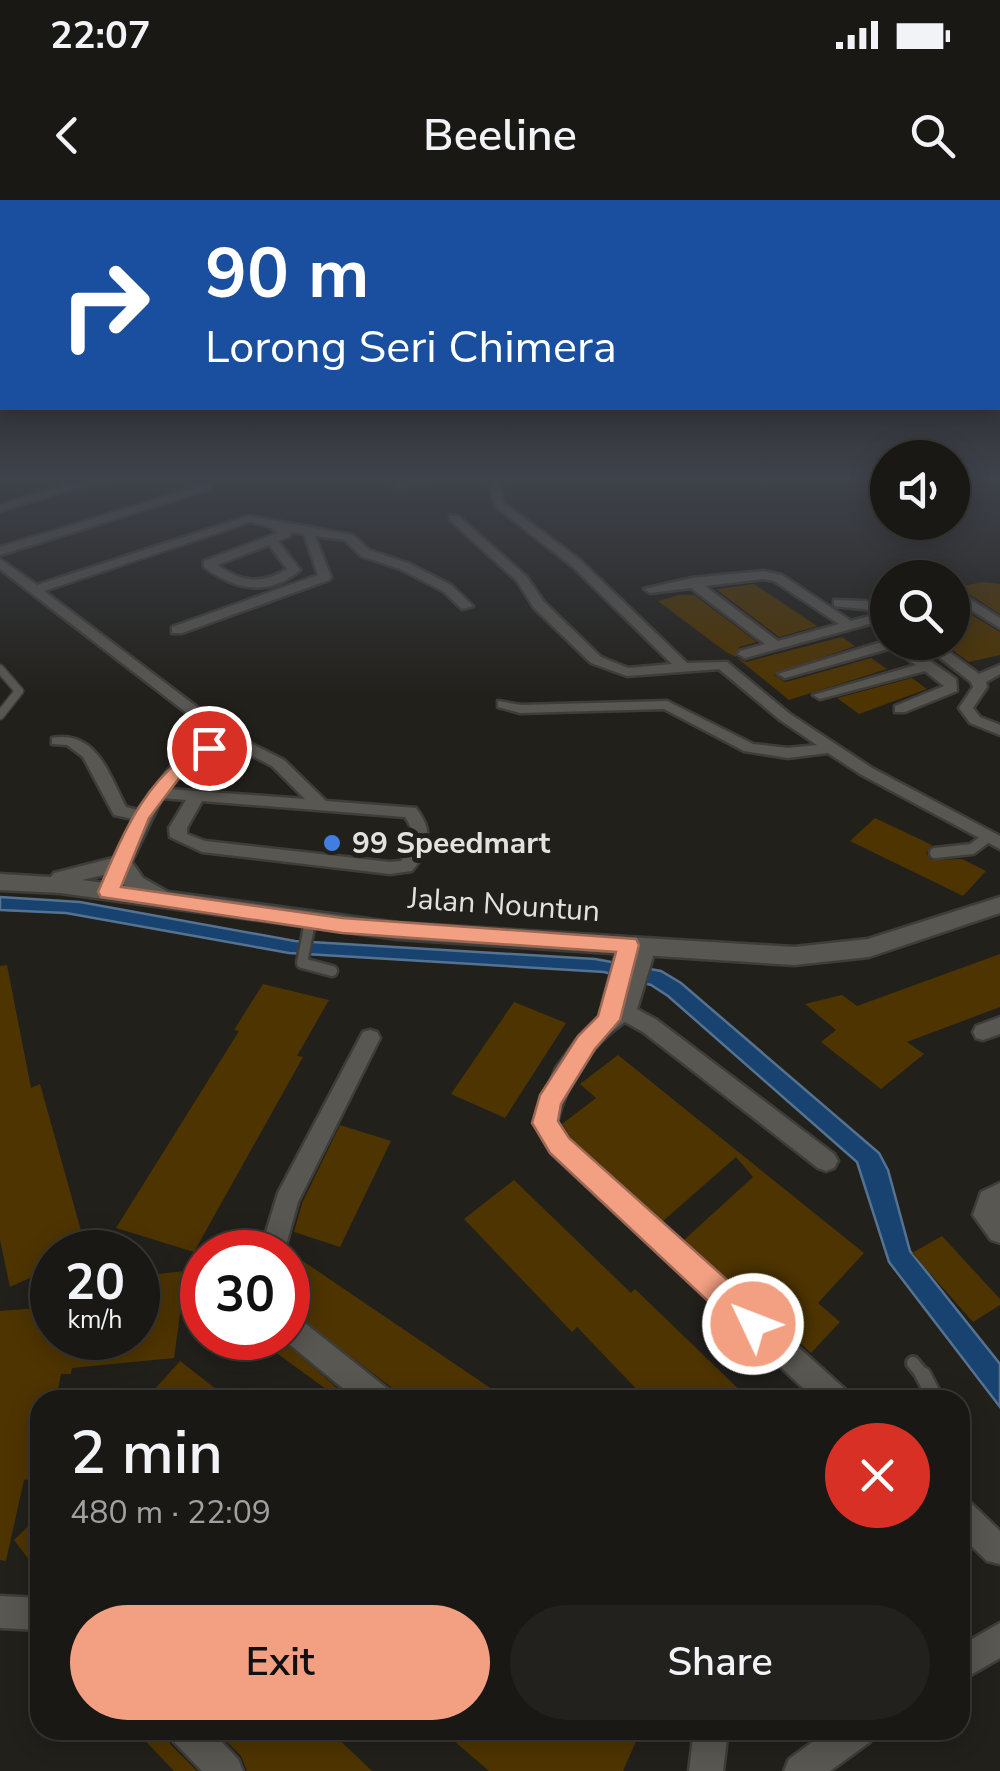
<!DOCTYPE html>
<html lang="en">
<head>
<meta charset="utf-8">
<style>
  body { margin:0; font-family:"Nunito Sans",sans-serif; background:#23211d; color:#f1f3f6; height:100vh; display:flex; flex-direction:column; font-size:38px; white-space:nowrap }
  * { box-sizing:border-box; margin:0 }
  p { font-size:32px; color:#9fa0a0 }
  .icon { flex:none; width:55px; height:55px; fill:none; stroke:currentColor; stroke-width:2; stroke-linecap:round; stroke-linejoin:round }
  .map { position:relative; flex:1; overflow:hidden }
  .sheet { position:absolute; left:30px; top:1190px; width:940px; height:350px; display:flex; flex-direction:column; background:#1a1814; border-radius:30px; box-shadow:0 5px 25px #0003,0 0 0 2px #383734 }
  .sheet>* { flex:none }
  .hud { position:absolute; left:0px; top:0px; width:1000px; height:210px; box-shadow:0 5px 25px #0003,0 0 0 2px #383734; background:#1a4fa0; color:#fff; overflow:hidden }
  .controls { position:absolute; left:870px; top:240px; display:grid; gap:20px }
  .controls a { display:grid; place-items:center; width:100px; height:100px; border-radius:50%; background:#1a1814; box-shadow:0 5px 25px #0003,0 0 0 2px #383734; font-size:50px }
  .speed { position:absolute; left:30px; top:1030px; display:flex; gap:20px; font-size:50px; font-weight:700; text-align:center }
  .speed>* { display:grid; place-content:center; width:130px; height:130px; border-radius:50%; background:#1a1814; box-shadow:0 5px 25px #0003,0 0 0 2px #383734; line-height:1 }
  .speed small { font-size:25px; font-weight:400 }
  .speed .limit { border:15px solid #d22; background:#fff; color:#111 }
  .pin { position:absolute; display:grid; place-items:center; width:85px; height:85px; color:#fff; margin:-42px; border:5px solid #fff; border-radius:50%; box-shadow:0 2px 10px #0007 }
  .me { position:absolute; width:110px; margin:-55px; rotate:313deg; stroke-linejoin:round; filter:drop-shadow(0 0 8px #0008) }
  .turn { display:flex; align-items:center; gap:35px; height:210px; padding:0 40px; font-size:45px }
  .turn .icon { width:130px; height:130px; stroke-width:2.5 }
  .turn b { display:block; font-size:70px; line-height:85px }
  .round { display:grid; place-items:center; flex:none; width:105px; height:105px; border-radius:52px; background:#23211d }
  .summary { display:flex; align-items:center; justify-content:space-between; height:170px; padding:0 40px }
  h1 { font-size:60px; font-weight:600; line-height:75px }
  .action { display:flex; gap:20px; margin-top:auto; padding:20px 40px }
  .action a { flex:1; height:115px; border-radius:60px; background:#f2a081; color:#111; font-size:40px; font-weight:600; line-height:115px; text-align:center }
  .action a+a { background:#23211d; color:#f1f3f6 }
  .status { display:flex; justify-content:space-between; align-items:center; height:70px; padding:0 50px; background:#1a1814; direction:ltr }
  .status svg { height:28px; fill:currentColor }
  header { display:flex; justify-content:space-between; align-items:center; height:130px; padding:0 40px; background:#1a1814; font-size:45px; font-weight:600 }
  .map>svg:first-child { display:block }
</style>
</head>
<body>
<div class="status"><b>22:07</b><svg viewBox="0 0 49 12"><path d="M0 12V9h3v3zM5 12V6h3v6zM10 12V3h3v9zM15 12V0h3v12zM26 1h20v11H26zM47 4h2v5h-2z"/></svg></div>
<header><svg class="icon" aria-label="back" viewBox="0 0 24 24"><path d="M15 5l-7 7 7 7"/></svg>Beeline<svg class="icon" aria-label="search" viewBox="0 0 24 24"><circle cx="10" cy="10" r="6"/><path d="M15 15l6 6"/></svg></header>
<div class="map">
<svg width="1000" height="1571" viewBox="0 0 1000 1571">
  <rect width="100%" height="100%" fill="#22201b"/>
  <!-- water -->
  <path fill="#184370" stroke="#557391" stroke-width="2.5" d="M0 697 80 702 295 741 595 759 661 771 681 783 879 953 888 970 910 1051 1000 1164V1207L889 1062 857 962 668 796 651 785 604 772 289 753 66 713 0 710Z"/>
  <!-- building -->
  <g fill="#4e3400">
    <path d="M982 382 1000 384V414L958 387Z"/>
    <path d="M754 384 817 426H818L779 437 716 389Z"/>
    <path d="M680 395H694L757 442 739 447 736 457 726 452 658 401Z"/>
    <path d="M952 403 1000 432V455L969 462 942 442H952Z"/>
    <path d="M842 437 855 446 774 475 786 482 871 458 887 469 789 500 736 457 746 462Z"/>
    <path d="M912 478 927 489 859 514 837 498Z"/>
    <path d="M875 618 932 645 926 653 931 660 962 659 986 671 963 696 850 641Z"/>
    <path d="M1000 754V807L907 842 924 854 881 889 821 842 836 830 805 804 842 795 857 806Z"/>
    <path d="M7 765 31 888 40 884 87 1052H52V1068L10 1087 0 1040V766Z"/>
    <path d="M263 784 329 800 297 856 303 857 194 1052 116 1028 239 831 234 830Z"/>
    <path d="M514 802 566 823 505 918 451 894Z"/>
    <path d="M618 855 864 1053 818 1103 840 1122 811 1153 684 1040 753 977 736 957 663 1021 570 937 562 924 596 898 580 884Z"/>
    <path d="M340 925 391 941 340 1047 294 1032 302 1003Z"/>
    <path d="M514 980 631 1093 635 1089 750 1200H647L577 1127 572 1132 464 1019Z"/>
    <path d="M942 1036 1000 1099V1105L973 1122 912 1053Z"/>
    <path d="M288 1051 508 1200H396L391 1187 288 1109Z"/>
    <path d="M186 1071 174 1158 72 1168 71 1174H61L56 1200H40V1278L24 1280 6 1361 0 1360V1111L52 1107V1138H138V1076Z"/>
    <path d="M256 1138H279L351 1200H341Z"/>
    <path d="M180 1161 230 1200H145Z"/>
    <path d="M40 1315V1374L14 1340Z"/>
    <path d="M135 1530H165L171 1545 197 1571H174Z"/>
    <path d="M215 1530H329L372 1571H247L241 1556Z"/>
    <path d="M441 1530H641L623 1571H489Z"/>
  </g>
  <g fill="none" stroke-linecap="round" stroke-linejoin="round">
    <defs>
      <path id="service-far3" d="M0 469 19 491 0 515"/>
      <g id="service-far2">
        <path d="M935 653 972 649 988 637"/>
        <path d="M310 722 302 763 332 771"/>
      </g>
      <path id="service-far1" d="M913 1163 925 1178"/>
      <path id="service" d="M923 1175 936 1200"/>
      <g id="minor">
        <path d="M91 278H108L0 311V305Z"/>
        <path d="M411 278H432L398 287 393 284Z"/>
        <path d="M489 278H499L504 303 580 360 687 463 727 462 790 514 872 568 1000 636V649L860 574 828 553 788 558 744 551 664 509 520 513 498 507V501L521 505 667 501 753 544 788 548 817 545 780 520 719 469 627 476 591 463 534 408 517 381 450 320V316H458L526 376 544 402 601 457 628 468 672 464 572 366 495 306Z"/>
        <path d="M207 284 211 285V289L0 355V347Z"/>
        <path d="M249 316 353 335 369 350 408 363 451 385 473 406 462 409 443 391 400 369 361 356 345 340 315 336 331 377 329 380 182 433H172V427L318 375 304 334 290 332V336L278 341 300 370C269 397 235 390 204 367V361L278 333 268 326 250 322 44 391 234 535 284 560 326 601 416 608C434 631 430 649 412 671L390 674 202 652 170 637 169 628 186 600 162 598 117 692 114 696H102L99 692 133 619 114 615 83 557 67 545 52 544V538C97 530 109 575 126 607L138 610 175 561 218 537 0 369V359L37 385ZM269 345 287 369C261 385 242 382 217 365ZM229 544 272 566 305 599 168 589 192 563ZM202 601 405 617C416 632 413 647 401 661L390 662 205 641 187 634V628Z"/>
        <path d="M763 371 782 375 851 421 877 414 864 409 834 406V400L866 401 888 409V419L745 458 738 454 740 451 765 444 691 388 650 393 644 389 692 378ZM763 379 774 381 839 424 778 441 705 386Z"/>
        <path d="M952 388 1000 418V428L952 398Z"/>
        <path d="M888 440 903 442 956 479 957 491 905 512H895V506L944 486 925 471 820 499 813 495 916 465 892 448 785 478 778 474Z"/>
        <path d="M920 442H935L979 474 1000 465V474L986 482 987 487 973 508 980 517 1000 525V535L970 523 959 508 973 487 971 482Z"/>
        <path d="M628 738 638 745 646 740 653 742 656 747 637 809 657 820 834 954 838 961 834 968 826 971 818 968 643 832 625 822C590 845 567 882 557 922L567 939 846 1190 850 1200H816L551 953 534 923 556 868 578 838 599 819 618 745Z"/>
        <path d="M1000 817V834L983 840 976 838 973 832 976 826Z"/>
        <path d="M370 830 377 832 380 838 298 1002 284 1052H260L278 993 363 832Z"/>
        <path d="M1000 983V1043L991 1040 973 1015 981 992Z"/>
        <path d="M288 1113 297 1117 389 1190 393 1200H357L282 1138H288Z"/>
        <path d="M960 1299 971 1303 1000 1331V1364L987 1361 960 1335Z"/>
        <path d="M0 1396 40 1398V1430L0 1428Z"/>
        <path d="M1000 1423V1458L960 1481V1446Z"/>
        <path d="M169 1530H210L238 1559 243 1571H202L174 1542Z"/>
        <path d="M694 1530H728L723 1571H689Z"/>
        <path d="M829 1530H875L870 1542 830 1571H784L789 1559Z"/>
      </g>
      <path id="tertiary" d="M121 656 129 658 143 678 168 692 398 723 794 747 868 739 1000 697V713L869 757 794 765 398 739 60 693 0 690V674L51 677 54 673ZM116 672 125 686 82 680Z"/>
    </defs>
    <!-- service-far3 casing -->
    <use href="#service-far3" stroke="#3f3d3a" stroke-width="11"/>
    <!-- service-far2 casing -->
    <use href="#service-far2" stroke="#3f3d3a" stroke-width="15"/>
    <!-- service-far1 casing -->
    <use href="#service-far1" stroke="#3f3d3a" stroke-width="18"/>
    <!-- service casing -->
    <use href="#service" stroke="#3f3d3a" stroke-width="20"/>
    <!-- minor casing -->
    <use href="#minor" stroke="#3f3d3a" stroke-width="5"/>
    <!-- tertiary casing -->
    <use href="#tertiary" stroke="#3f3d3a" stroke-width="5"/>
    <!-- service-far3 -->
    <use href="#service-far3" stroke="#595751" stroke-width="8"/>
    <!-- service-far2 -->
    <use href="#service-far2" stroke="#595751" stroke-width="10"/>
    <!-- service-far1 -->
    <use href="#service-far1" stroke="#595751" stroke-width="12"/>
    <!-- service -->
    <use href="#service" stroke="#595751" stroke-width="15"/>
    <!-- minor -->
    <use href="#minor" fill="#595751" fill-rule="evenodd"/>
    <!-- tertiary -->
    <use href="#tertiary" fill="#595751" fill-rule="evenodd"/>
  </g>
  <!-- sky -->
  <linearGradient id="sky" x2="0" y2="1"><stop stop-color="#13120f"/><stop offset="0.56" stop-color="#3e424a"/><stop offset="1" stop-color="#3e424a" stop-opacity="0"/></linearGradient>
  <rect width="1000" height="498" fill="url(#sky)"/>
  <!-- route -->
  <path fill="#f2a081" stroke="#9d6854" stroke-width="2.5" d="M202 545 218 548 186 569 149 618 121 687 342 718 636 739 639 745 620 820 595 849 561 904 558 921 569 938 764 1113 768 1124 764 1134 753 1138 743 1134 550 953 532 923 540 895 578 836 598 816 616 752 342 733 101 697 98 692C123 634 145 577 202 545Z"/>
  <!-- markers -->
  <circle fill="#3f7fe0" stroke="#22201b" stroke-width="4" cx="332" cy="643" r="10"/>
  <g text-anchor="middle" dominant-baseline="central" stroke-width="10" stroke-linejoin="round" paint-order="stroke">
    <!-- poi labels -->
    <g font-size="30" font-weight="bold" fill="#e4e2df" stroke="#22201b" text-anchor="start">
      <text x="352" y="643">99 Speedmart</text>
    </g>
    <!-- street labels -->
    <g font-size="30" fill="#e4e2df" stroke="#22201b">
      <text transform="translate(504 705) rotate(4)">Jalan Nountun</text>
    </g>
  </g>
</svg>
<div class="controls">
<a><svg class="icon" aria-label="sound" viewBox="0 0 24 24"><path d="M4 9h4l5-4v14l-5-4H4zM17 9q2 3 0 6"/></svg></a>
<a><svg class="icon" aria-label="search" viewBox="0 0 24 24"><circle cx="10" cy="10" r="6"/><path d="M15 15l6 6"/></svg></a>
</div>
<div class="speed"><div>20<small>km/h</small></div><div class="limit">30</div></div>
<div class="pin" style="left:209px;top:548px;background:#d93025"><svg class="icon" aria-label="arrive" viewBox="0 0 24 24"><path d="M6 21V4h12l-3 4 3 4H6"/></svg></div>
<svg class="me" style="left:753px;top:1124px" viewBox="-20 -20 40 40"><circle r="17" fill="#f2a081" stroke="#fff" stroke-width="3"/><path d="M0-11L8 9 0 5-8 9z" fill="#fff"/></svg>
<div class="hud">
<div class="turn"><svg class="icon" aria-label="right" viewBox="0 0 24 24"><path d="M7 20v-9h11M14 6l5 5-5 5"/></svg><div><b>90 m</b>Lorong Seri Chimera</div></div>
</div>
<section class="sheet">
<div class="summary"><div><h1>2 min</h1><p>480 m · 22:09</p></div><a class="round" style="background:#d93025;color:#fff"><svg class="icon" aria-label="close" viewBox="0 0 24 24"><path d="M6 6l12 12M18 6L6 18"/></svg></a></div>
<div class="action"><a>Exit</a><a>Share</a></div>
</section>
</div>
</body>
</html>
